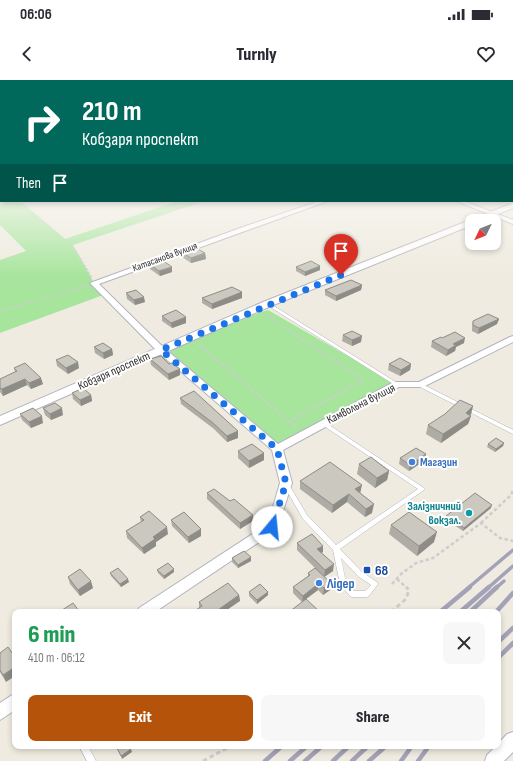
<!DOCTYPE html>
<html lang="en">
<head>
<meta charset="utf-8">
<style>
  body { margin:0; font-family:"Sofia Sans Condensed",sans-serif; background:#f7f7f7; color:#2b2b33; height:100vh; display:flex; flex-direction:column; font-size:15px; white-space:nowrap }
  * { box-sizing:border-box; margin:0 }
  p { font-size:13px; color:#7c7c81 }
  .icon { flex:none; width:22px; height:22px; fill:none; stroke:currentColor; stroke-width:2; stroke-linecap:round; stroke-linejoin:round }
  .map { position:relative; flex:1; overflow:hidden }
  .panel { position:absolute; left:12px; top:529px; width:489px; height:140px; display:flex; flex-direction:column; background:#fff; border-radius:8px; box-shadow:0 2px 6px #0003 }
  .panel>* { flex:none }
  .hud { position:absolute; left:0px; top:0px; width:513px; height:122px; box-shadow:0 2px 6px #0003; background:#00695c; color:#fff; overflow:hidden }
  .needle { width:26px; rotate:227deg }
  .fabs { position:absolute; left:465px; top:134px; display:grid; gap:8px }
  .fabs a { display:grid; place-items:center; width:36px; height:36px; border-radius:8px; background:#fff; box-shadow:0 2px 6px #0003; font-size:20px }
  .pin { position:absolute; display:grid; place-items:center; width:34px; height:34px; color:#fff; margin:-41px -17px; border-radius:50% 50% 50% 0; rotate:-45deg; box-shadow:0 0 4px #0007 }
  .pin .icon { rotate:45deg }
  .me { position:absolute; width:44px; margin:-22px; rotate:17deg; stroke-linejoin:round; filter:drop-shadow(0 0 3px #0008) }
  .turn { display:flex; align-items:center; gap:14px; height:84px; padding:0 16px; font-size:18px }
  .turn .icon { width:52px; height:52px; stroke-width:2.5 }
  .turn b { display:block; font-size:28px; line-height:34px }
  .then { display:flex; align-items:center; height:38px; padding:0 16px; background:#0003; gap:8px; font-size:15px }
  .round { display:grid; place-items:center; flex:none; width:42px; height:42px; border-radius:8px; background:#f7f7f7 }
  .overview { display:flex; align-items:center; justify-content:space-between; height:68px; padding:0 16px }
  h1 { font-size:24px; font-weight:800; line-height:30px; color:#1e9e55 }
  .cta { display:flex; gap:8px; margin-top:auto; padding:8px 16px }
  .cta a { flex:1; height:46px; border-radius:8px; background:#b45309; color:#fff; font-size:16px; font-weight:800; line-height:46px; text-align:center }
  .cta a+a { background:#f7f7f7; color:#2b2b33 }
  .status { display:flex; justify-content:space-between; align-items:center; height:28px; padding:0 20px; background:#fff; direction:ltr }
  .status svg { height:11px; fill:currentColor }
  header { display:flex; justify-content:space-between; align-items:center; height:52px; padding:0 16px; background:#fff; font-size:18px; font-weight:800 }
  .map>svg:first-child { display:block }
</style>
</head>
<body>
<div class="status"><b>06:06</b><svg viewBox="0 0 49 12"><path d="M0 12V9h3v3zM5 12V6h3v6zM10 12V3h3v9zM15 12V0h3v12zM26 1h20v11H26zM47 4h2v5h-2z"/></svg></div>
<header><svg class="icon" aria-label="back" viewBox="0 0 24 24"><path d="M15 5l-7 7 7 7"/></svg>Turnly<svg class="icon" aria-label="heart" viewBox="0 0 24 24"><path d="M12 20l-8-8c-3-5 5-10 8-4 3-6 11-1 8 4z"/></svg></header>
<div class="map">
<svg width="513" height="681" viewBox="0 0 513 681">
  <rect width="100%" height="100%" fill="#efebe0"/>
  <!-- green -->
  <g fill="#a7e59d">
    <path d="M0 104 1 121H20L65 159 178 121H205L73 165 94 203 106 214 0 253V180L26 171 0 145Z"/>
    <path d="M268 230 397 304 277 369 170 272 173 269 261 232Z"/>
  </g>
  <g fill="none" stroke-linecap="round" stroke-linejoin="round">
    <defs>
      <g id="service">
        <path d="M267 223H269L399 304 397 305H395L267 225Z"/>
        <path d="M418 304H422L513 350V354L418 306Z"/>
        <path d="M323 341 424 408 425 409 424 410 340 469 362 492 377 502 378 504 369 516 367 517H352L350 516 340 504 333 470 303 439 283 404 284 403H288L307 435 336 465 418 409 321 344 320 343 321 342ZM341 478 358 496 371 505 365 511H354L346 503Z"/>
        <path d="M79 666H88L96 681H87Z"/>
      </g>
      <g id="minor">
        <path d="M319 121H328L99 204 164 268 278 364 394 302H419L510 257 513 256V262L423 307H399L283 370 292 403 277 450 155 532H137L139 528 268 444 280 403 272 370 158 272 90 203 243 147Z"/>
        <path d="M456 121H464L513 140V144Z"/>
        <path d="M15 613V630L0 640V623Z"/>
        <path d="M513 652V672L504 681H485L487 675 496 666H498V664L507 654Z"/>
      </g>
      <path id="secondary" d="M513 123V128L481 141H472V145L271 226 0 345V336L263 222Z"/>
    </defs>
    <!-- service casing -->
    <use href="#service" stroke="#b3b3c0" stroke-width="1"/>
    <!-- minor casing -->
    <use href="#minor" stroke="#b3b3c0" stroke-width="2"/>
    <!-- secondary casing -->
    <use href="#secondary" stroke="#b3b3c0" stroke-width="2"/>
    <!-- path-far4 -->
    <path stroke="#cdcdcd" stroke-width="1" stroke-dasharray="2 1" stroke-linecap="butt" d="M20 121 72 165 76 172"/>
    <!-- path-far3 -->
    <g stroke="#cdcdcd" stroke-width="1.5" stroke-dasharray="2.5 1.5" stroke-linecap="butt">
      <path d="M76 171 92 198"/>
      <path d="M0 231 87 206"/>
      <path d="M264 234 303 260"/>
    </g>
    <!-- path-far2 -->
    <g stroke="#cdcdcd" stroke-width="2" stroke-dasharray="3 2" stroke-linecap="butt">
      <path d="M198 264 297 348"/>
      <path d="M289 342 363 300 301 259"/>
    </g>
    <!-- path-far1 -->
    <g stroke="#cdcdcd" stroke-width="2.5" stroke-dasharray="3.5 2.5" stroke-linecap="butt">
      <path d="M481 443 511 415 513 410"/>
      <path d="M397 499 407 508"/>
      <path d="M392 504 401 494 416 483 433 478 481 443 500 458 513 461"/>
    </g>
    <!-- path -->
    <g stroke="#cdcdcd" stroke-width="3" stroke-dasharray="4.5 3" stroke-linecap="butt">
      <path d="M391 532 406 519 409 510 406 507"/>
      <path d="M203 681 231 666"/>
    </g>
    <!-- service -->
    <use href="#service" fill="#fff" fill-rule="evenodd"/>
    <!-- minor -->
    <use href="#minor" fill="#fff" fill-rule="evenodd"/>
    <!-- secondary -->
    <use href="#secondary" fill="#fff" fill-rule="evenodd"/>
    <!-- rail-far1 -->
    <g stroke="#a3a2b7" stroke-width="3.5">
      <path d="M468 508 513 470"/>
      <path d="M488 508 513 486"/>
      <path d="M496 508 504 501"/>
    </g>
    <!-- rail -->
    <g stroke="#a3a2b7" stroke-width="4.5">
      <path d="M440 532 470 507"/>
      <path d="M460 532 489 507"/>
      <path d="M470 532 497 507"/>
      <path d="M496 532 513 513"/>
      <path d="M498 562 513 548"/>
      <path d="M498 578 513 563"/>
      <path d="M265 681 282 666"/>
      <path d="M290 681 307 666"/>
      <path d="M305 681 322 666"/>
      <path d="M333 681 349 666"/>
      <path d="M352 681 368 666"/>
      <path d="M369 681 386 666"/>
      <path d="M401 681 412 666"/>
      <path d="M418 681 429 666"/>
    </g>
  </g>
  <!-- wall -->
  <g fill="#aeaca4">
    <path d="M472 149V159L466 156 467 151Z"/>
    <path d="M182 172 205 173 206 179 191 183 182 177Z"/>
    <path d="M149 184 172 187V192L160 196 150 189Z"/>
    <path d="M320 186V190L305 196 296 191V187Z"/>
    <path d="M362 205 361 210 336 221 325 215V210Z"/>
    <path d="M242 212V218L212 229 202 223V218Z"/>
    <path d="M126 213 145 222 135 225 127 219Z"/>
    <path d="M162 236 186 243 172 248 162 241Z"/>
    <path d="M499 239 497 244 478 254 472 251V246L473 241Z"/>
    <path d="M343 255 361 262 352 266 342 261Z"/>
    <path d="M442 258 464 263 456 267 455 271 446 276 431 267 432 261Z"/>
    <path d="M94 267 112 269 113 275 104 279 95 273Z"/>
    <path d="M150 279 169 284 180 295 169 300 151 285Z"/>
    <path d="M56 280 79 288 68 294 57 286Z"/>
    <path d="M389 284H411L410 290 400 296 388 290Z"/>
    <path d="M14 288 43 304 31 309 27 305 3 316 0 312V299L15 292Z"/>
    <path d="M72 313 91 315 92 321 81 326 73 319Z"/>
    <path d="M180 318 238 358 227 362 214 349 181 324Z"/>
    <path d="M473 326 471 334 470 335 471 336 468 344 441 363 426 354 428 345Z"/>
    <path d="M43 328 63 335 51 340 45 335Z"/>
    <path d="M20 334 43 343 31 348 22 340Z"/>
    <path d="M504 363 503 366 495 372 487 367 488 364Z"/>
    <path d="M238 371 264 373V380L249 388 238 378Z"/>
    <path d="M426 374 424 381 409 391 399 384 400 378Z"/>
    <path d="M359 384 389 391 387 400 375 408 357 394Z"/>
    <path d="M300 401 360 413 372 433 365 437 347 422 332 433 300 409Z"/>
    <path d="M207 413 230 421 253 435V441L240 449 207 419Z"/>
    <path d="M491 428 463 451 445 439 446 436Z"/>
    <path d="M140 437 168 454 156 462V466L144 474 127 458 126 451 141 442Z"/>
    <path d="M171 440 201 456 189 463 172 446Z"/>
    <path d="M391 445 434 462 417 476 389 454Z"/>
    <path d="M297 463 323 472 321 473 333 491 324 497 297 470Z"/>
    <path d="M232 478 251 481 238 488 232 482Z"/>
    <path d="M174 489V492L164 499 158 493 157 490Z"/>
    <path d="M110 493 129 502 121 507 111 496Z"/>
    <path d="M308 493 330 510 323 515 318 510 302 522 293 513V507L308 496Z"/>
    <path d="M68 497 93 508 80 516 70 504Z"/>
    <path d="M249 512H268V515L257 524 249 516Z"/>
    <path d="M239 515 240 521 199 528V522Z"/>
    <path d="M0 573 6 602 0 592Z"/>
  </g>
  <!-- shaded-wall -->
  <g fill="#8d8c86">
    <path d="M205 173 206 179 191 183V178Z"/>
    <path d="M320 186V190L305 196V192Z"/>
    <path d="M172 187V192L160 196 159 191Z"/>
    <path d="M362 205 361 210 336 221V216Z"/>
    <path d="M242 212V218L212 229V224Z"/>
    <path d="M144 217 145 222 135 225 134 220Z"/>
    <path d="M186 237V243L172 248 171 243Z"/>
    <path d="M499 239 497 244 478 254 479 248Z"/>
    <path d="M362 256 361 262 352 266V260Z"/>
    <path d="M465 258 464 263 456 267 455 271 446 276 448 270 453 264Z"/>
    <path d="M112 269 113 275 104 279 103 273Z"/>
    <path d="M78 282 79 288 68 294 66 288Z"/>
    <path d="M411 284 410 290 400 296 401 290Z"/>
    <path d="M180 289V295L169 300 168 294Z"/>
    <path d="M41 298 43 304 31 309 29 303Z"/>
    <path d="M25 299 27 305 3 316 2 309Z"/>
    <path d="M91 315 92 321 81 326 80 320Z"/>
    <path d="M473 326 471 334 468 338 471 336 468 344 441 363 443 354Z"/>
    <path d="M62 328 63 335 51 340 50 334Z"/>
    <path d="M42 336 43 343 31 348 29 342Z"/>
    <path d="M238 351V358L227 362V356Z"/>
    <path d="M504 363 503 366 495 372 496 369Z"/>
    <path d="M264 373V380L249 388V381Z"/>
    <path d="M426 374 424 381 409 391 410 385Z"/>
    <path d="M389 391 387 400 375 408 377 398Z"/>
    <path d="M362 405 360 414 355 409Z"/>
    <path d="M349 414 347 422 332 433 333 425Z"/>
    <path d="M374 424 372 433 365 437 366 429Z"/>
    <path d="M492 425 491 428 463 451 464 448Z"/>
    <path d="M253 435V441L240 449V443Z"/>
    <path d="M167 447 168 454 156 462V466L144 474 142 468 153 457Z"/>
    <path d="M201 449V456L189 463 188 457Z"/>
    <path d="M437 452 434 462 417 476 419 466Z"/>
    <path d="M323 466V472L317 476V469Z"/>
    <path d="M251 477V481L238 488V485Z"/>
    <path d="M334 484 333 491 324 497 325 490Z"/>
    <path d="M174 489V492L164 499V496Z"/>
    <path d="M128 499 129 502 121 507 120 504Z"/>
    <path d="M91 501 93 508 80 516 78 510Z"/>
    <path d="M319 503 318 510 302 522 303 516Z"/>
    <path d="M331 503 330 510 323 515 324 508Z"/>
    <path d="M268 512V515L257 524V520Z"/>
    <path d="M239 515 240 521 224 532H215Z"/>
    <path d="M15 587V596L6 602 3 595Z"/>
    <path d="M131 669 132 672 122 679 121 676Z"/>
  </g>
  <!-- building -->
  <g fill="#cac8bf" stroke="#8d8c86">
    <path d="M472 149V153L467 151Z"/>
    <path d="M196 168 205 173 191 178 182 172Z"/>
    <path d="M162 180 172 187 159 191 149 184Z"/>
    <path d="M311 181 320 186 305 192 296 187Z"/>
    <path d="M351 200 362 205 336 216 325 210Z"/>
    <path d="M232 207 242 212 212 224 202 218Z"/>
    <path d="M136 210 144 217 134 220 126 213Z"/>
    <path d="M176 230 186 237 171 243 162 236Z"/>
    <path d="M488 234 499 239 479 248 473 245V241Z"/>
    <path d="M352 251 362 256 352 260 343 255Z"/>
    <path d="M455 252 465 258 453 264 456 265 448 270 432 261 441 257 442 258Z"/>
    <path d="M103 263 112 269 103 273 94 267Z"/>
    <path d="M68 275 78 282 66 288 56 280Z"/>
    <path d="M161 276 169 284 172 283 180 289 168 294 150 279Z"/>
    <path d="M400 278 411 284 401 290 389 284Z"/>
    <path d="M25 283 41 298 29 303 25 299 2 309 0 308V299L17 291 14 288Z"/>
    <path d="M83 308 91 315 80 320 72 313Z"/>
    <path d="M194 311 238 351 227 356 213 343 180 318Z"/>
    <path d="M460 320 473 326 466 333 471 336 443 354 428 345 445 334Z"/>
    <path d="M55 323 62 328 50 334 43 328Z"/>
    <path d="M33 328 42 336 29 342 20 334Z"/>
    <path d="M496 358 504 363 496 369 488 364Z"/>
    <path d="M252 364 264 373 249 381 238 371Z"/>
    <path d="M416 368 426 374 410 385 400 378Z"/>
    <path d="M371 377 389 391 377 398 359 384Z"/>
    <path d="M330 382 362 405 355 409 374 424 366 429 349 414 333 425 300 401Z"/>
    <path d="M214 409 230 421 234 419 253 435 240 443 207 413Z"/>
    <path d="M475 413 492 425 464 448 446 436Z"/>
    <path d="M149 431 167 447 153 457 155 459 142 468 126 451 144 440 140 437Z"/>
    <path d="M184 432 201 449 188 457 171 440Z"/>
    <path d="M409 432 437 452 419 466 391 445Z"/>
    <path d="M312 454 323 466 317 469 334 484 325 490 297 463Z"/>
    <path d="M244 471 251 477 238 485 232 478Z"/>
    <path d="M168 483 174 489 164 496 157 490Z"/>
    <path d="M118 488 128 499 120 504 110 493Z"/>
    <path d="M315 488 331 503 324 508 319 503 303 516 293 507 310 495 308 493Z"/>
    <path d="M80 489 91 501 78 510 68 497Z"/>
    <path d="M228 503 239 515 215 532H193L202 526 199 522Z"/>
    <path d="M260 504 268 512 257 520 249 512Z"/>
    <path d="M306 519 320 532H289Z"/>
    <path d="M73 523 80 532H59Z"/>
    <path d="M8 567 15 577V587L3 595 0 590V573Z"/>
    <path d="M116 666H129L131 669 121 676Z"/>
  </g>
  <!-- sky -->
  <linearGradient id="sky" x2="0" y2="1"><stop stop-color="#79b4eb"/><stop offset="0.52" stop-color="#f8f6f1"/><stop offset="1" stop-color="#f8f6f1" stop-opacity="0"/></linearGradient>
  <rect width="513" height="197" fill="url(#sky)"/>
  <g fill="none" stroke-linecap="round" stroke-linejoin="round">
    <!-- route -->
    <path stroke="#1a73e8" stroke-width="7" stroke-dasharray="0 12.6" d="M272 447 286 403 277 369 161 270 341 195"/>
  </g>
  <!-- markers -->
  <g fill="#3f7fe0" stroke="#fff" stroke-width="1.5">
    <circle cx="412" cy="382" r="4"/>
    <circle cx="319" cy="503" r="4"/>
  </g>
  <circle fill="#0f9aa8" stroke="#fff" stroke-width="1.5" cx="469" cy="433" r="4"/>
  <rect fill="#1a4fb4" stroke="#fff" stroke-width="1.5" x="363" y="486" width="8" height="8" rx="2"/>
  <g text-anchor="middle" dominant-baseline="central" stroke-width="4" stroke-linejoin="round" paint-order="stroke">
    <!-- far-street labels -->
    <g font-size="10" fill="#2d2d2d" stroke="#fff">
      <text transform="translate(165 177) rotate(-20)">Катасанова вулиця</text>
    </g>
    <!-- street labels -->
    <g font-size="12" fill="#2d2d2d" stroke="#fff">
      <text transform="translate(114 291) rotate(-24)">Кобзаря проспект</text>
      <text transform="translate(361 324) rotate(-27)">Камвольна вулиця</text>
    </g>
    <!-- shop labels -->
    <g font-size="12" font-weight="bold" fill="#366cbe" stroke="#fff" text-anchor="start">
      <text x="420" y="382">Магазин</text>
    </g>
    <!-- culture labels -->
    <g font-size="12" font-weight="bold" fill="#0d838f" stroke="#fff" text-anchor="end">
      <text x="461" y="426">Залізничний<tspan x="461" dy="14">вокзал.</tspan></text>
    </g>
    <!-- near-transit labels -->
    <g font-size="14" font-weight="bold" fill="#164399" stroke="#fff" text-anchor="start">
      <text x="375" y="490">68</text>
    </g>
    <!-- near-shop labels -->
    <g font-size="14" font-weight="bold" fill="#366cbe" stroke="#fff" text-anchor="start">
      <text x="327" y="503">Лідер</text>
    </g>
  </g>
</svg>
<div class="fabs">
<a><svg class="needle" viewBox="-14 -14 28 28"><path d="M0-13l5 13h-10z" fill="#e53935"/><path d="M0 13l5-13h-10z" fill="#7c7c81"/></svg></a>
</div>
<div class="pin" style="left:341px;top:195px;background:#d93025"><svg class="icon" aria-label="arrive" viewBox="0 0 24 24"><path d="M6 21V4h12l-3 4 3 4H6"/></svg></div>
<svg class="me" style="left:272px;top:447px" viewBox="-20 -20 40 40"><circle r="19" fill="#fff"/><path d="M0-13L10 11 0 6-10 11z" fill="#1a73e8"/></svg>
<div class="hud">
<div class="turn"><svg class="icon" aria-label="right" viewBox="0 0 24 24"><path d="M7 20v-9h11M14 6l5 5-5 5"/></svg><div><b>210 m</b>Кобзаря проспект</div></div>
<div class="then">Then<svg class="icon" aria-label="arrive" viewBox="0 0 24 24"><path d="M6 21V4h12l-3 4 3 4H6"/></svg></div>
</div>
<section class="panel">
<div class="overview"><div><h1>6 min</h1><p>410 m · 06:12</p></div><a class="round"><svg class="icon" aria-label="close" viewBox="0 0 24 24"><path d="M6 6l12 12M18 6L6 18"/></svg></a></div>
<div class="cta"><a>Exit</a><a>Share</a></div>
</section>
</div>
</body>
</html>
